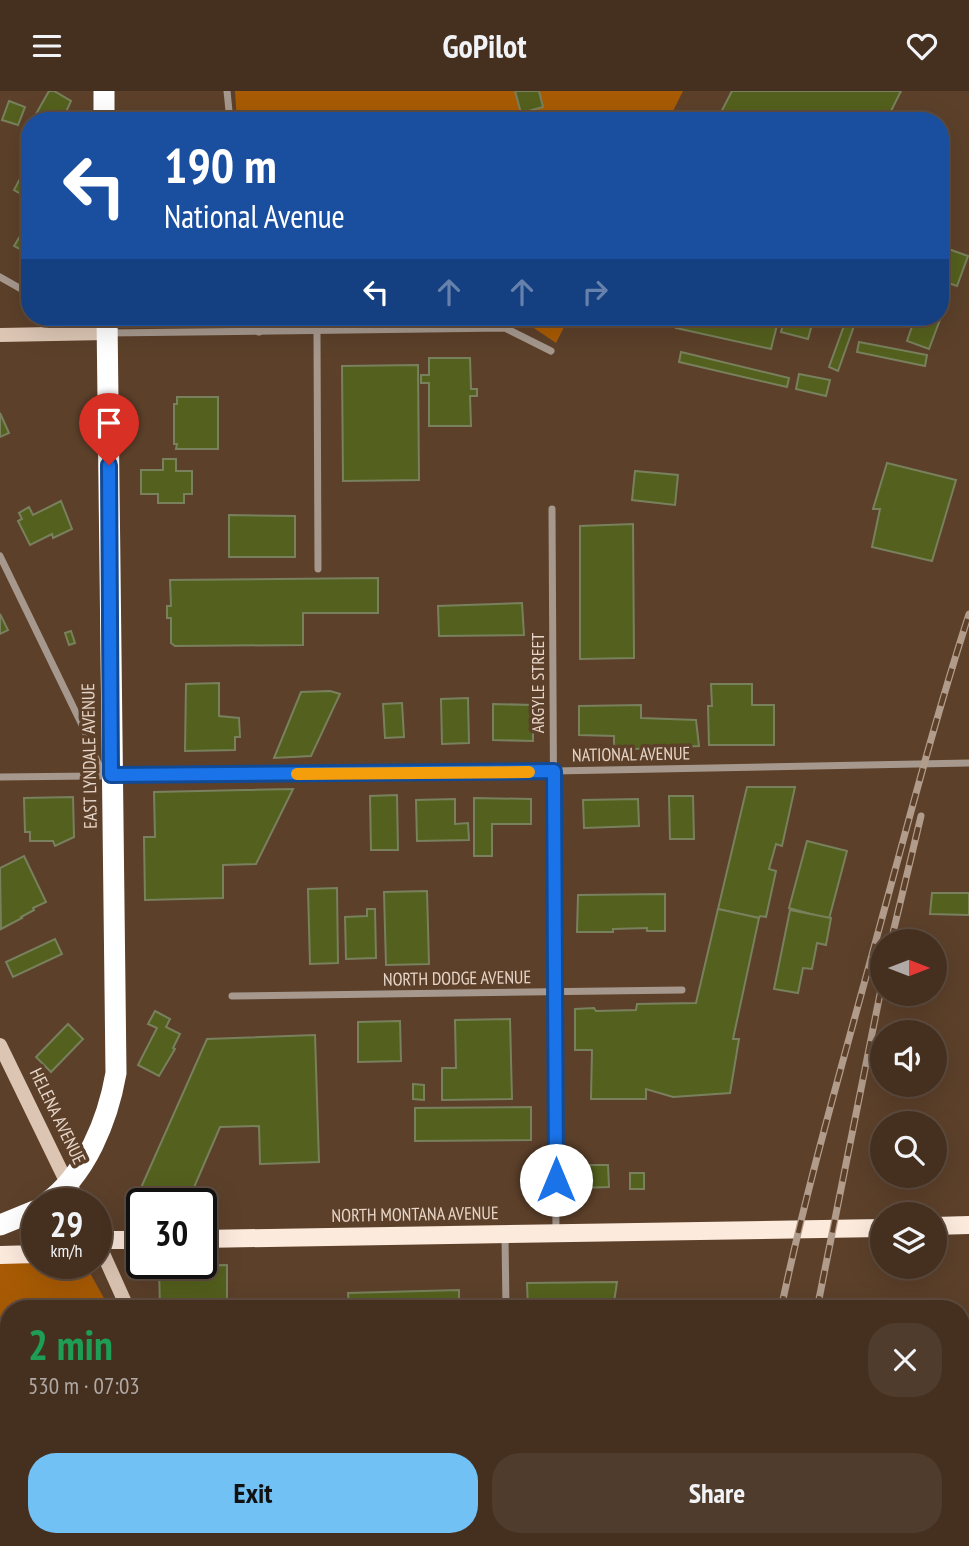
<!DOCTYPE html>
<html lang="en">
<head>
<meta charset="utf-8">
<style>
  body { margin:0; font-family:"PT Sans Narrow",sans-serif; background:#4f3c2d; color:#f1f3f6; height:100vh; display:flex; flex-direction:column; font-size:26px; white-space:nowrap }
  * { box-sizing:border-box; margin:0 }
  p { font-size:23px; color:#b0a9a5 }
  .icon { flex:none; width:38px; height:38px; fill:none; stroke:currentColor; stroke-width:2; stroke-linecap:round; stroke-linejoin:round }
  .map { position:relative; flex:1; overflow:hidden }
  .side { position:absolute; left:0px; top:1209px; width:970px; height:247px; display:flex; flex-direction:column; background:#453020; border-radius:28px 28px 0 0; box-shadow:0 7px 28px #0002,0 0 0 2px #5d4b3e }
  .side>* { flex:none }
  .banner { position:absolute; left:21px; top:21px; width:928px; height:214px; border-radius:28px; box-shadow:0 7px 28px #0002,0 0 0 2px #5d4b3e; background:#1a4fa0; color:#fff; overflow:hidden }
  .needle { width:46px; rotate:90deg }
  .fabs { position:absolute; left:870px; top:838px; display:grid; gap:14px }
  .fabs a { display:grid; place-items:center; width:77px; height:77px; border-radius:50%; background:#453020; box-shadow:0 7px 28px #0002,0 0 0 2px #5d4b3e; font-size:35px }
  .speed { position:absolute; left:21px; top:1097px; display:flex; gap:14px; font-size:35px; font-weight:700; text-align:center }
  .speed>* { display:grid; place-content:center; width:91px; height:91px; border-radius:50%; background:#453020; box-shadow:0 7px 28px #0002,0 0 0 2px #5d4b3e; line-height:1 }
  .speed small { font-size:18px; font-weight:400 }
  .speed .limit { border:4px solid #111; border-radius:10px; background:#fff; color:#111 }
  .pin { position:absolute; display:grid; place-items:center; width:60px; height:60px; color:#fff; margin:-72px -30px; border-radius:50% 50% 50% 0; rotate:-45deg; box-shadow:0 0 7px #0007 }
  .pin .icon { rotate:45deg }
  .me { position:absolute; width:77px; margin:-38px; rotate:0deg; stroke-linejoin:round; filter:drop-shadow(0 0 5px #0008) }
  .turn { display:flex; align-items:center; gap:24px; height:147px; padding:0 28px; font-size:32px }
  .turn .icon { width:91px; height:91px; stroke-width:2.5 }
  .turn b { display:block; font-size:49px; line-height:60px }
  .lanes { display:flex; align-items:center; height:66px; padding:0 28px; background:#0003; justify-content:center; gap:35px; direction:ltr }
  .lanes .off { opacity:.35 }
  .round { display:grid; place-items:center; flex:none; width:74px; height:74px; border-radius:28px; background:#4f3c2d }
  .overview { display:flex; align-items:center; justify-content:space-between; height:119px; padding:0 28px }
  h1 { font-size:42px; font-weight:700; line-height:52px; color:#1e9e55 }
  .cta { display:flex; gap:14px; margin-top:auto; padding:14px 28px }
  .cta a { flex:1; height:80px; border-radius:28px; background:#71c1f5; color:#111; font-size:28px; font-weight:700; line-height:80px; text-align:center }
  .cta a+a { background:#4f3c2d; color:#f1f3f6 }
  header { display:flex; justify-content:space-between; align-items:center; height:91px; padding:0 28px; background:#453020; font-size:32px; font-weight:700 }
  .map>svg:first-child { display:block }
</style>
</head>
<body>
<header><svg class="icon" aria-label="menu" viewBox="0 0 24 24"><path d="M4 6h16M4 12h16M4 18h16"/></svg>GoPilot<svg class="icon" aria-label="heart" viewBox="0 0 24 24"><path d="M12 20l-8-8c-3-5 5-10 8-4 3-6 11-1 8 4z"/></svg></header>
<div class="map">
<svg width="969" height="1455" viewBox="0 0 969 1455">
  <rect width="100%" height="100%" fill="#5c402a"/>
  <!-- green -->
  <g fill="#a85b04">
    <path d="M235 0H683L668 30H237Z"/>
    <path d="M267 226H569L556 252 519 227Z"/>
    <path d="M37 1169V1172L85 1173 105 1209V1218H9V1308H0V1170Z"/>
    <rect x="385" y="1447" width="112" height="8"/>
  </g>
  <!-- building -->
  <g fill="#54601d" stroke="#78805d" stroke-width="2">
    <path d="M49 0H54L71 10 62 30H32Z"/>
    <path d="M515 0H539L543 16 521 22Z"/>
    <path d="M732 0H901L886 30H728L719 25Z"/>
    <path d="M9 10 25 16 18 34 2 29Z"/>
    <path d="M133 20H157V23H165V30H133Z"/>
    <path d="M24 80 30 83V108L14 99Z"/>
    <path d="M24 139 30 143V157L27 162 14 155Z"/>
    <path d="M940 155 968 165 957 195 940 189Z"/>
    <path d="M940 217 944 218 929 258 907 250 915 227 913 226H940Z"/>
    <path d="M679 226H759L778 230 771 258 676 237Z"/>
    <path d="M785 226H814L808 248 781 241Z"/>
    <path d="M845 232 854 235 838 280 829 276Z"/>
    <path d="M859 251 927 264 925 275 857 261Z"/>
    <path d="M681 261 789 287 787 296 679 271Z"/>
    <path d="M429 267H470L471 298H477V305H470L471 335H429V292H421V284H429Z"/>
    <path d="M418 274 419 389 343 390 342 275Z"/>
    <path d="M799 283 830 289 826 305 796 298Z"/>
    <path d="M177 306H218V358H176L177 353H174V313H177Z"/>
    <path d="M0 322 9 342 0 346Z"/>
    <path d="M163 368H176V380H192V403H184V412H158V403H141V379H163Z"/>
    <path d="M887 372 956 389 932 470 872 456 880 418H873Z"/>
    <path d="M635 380 678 384 675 414 632 409Z"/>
    <path d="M61 410 72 438 53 447 52 443 30 454 18 430 22 428 19 422 29 416 33 424Z"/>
    <path d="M229 424 295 425V466H229Z"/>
    <path d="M633 433 634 567 580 568V435Z"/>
    <path d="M378 487V522H303V554L175 555 171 552V527H167V515H171L170 489Z"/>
    <path d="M522 512 524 544 439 545 438 515Z"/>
    <path d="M0 523 8 539 0 543Z"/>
    <path d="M71 540 75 552 69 554 65 542Z"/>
    <path d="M219 592V625L239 627 240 646H235V659L185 660 186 593Z"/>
    <path d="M711 593H752V614H774V654H709L708 615H712Z"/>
    <path d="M330 600 340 603 311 665 274 667 301 601Z"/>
    <path d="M468 607 469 652 442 653 441 608Z"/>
    <path d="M402 612 404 646 385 647 383 613Z"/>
    <path d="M493 613 533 614V650L493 649Z"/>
    <path d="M641 614V627L696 629 699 655 614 659V645L579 644V615Z"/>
    <path d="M747 696H795L782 755 776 753 769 778 776 780 766 826 760 825 759 827 718 818Z"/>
    <path d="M293 698 256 773 223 774V807L145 809 144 746H155L154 701Z"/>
    <path d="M397 704 398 759H371L370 705Z"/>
    <path d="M669 705H693L694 748H670Z"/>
    <path d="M73 706 74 746 55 755 53 750H30V741H25L24 707Z"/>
    <path d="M474 707 531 708V733H492V765H474Z"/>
    <path d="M455 708V733L468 732 469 749 417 750 416 709Z"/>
    <path d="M638 708 639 735 584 737 583 709Z"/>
    <path d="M807 750 847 760 829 828 789 817Z"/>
    <path d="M24 765 46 811 33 817 34 819 21 826 22 827 1 838 0 777Z"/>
    <path d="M337 797 338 872 310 873 308 798Z"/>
    <path d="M427 800 429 873 386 874 384 801Z"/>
    <path d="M932 802H969V824L930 823Z"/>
    <path d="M665 803V840H647V837L613 838V841H577L578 804Z"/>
    <path d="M367 818H375L376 867 346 868 345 826 367 825Z"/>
    <path d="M718 818 759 827 733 948H739L730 1002 673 1006 646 998V1008H591L592 959H575V918L594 917 596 920 636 919 637 913 696 912Z"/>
    <path d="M790 819 831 827 826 854 817 852 812 878 803 877 798 902 774 898Z"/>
    <path d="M55 848 62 863 13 886 6 871Z"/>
    <path d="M155 920 170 928 166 936 180 943 173 957 175 958 159 985 138 974 157 937 148 933Z"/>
    <path d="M510 928 512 1008 442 1009V977H456L455 929Z"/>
    <path d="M400 930 401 970 358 971V931Z"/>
    <path d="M68 933 83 948 51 981 36 966Z"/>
    <path d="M315 944 319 1071 260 1073 259 1035 220 1036 189 1108H136L207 948Z"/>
    <path d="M413 993 424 994V1009L413 1008Z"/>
    <path d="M531 1016V1049L415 1050V1017Z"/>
    <path d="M580 1074H608L609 1096 581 1097Z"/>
    <rect x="630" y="1082" width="14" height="16"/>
    <path d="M227 1174V1218H160L159 1175Z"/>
    <path d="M617 1191 613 1218H528L527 1192Z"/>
    <path d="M459 1199V1216H452V1218H349L348 1202Z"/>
    <path d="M961 1304 969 1305V1324L961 1323Z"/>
    <rect x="0" y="1341" width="5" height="33"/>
    <path d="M276 1447H304L308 1455H280Z"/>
  </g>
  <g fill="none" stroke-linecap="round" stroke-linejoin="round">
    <!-- street -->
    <g stroke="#a6988d" stroke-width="7">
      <path d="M227 0 230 30"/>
      <path d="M0 186 30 203"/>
      <path d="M69 226 93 239"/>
      <path d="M256 226 259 241"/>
      <path d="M317 241 318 478"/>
      <path d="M108 242 505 237 551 260"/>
      <path d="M552 418 556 1142"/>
      <path d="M0 465 82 634 103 684"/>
      <path d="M0 686 554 680 969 672"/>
      <path d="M232 905 682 899"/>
      <path d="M505 1145 506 1218"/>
      <path d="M127 1447V1455"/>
      <path d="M370 1447V1455"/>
      <path d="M509 1447V1455"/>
    </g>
    <!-- secondary -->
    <g stroke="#dcc5b3" stroke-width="14">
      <path d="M0 244 107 242"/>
      <path d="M0 954 67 1092"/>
      <path d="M97 1149 128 1218"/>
      <path d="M240 1447 244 1455"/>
    </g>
    <!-- primary -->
    <g stroke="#fceadd" stroke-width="18">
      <path d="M67 1092 78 1113"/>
      <path d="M934 1135 969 1134"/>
      <path d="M201 1148 882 1137"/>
      <path d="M96 1149H142"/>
      <path d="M0 1164 37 1163"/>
    </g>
    <!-- highway -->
    <g stroke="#fff" stroke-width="21">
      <path d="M104 0V30"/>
      <path d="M45 1113C86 1085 108 1028 116 982L107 226"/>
      <path d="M0 1134 37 1119"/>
    </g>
    <defs>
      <g id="rail">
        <path d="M891 850 921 725"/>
        <path d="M781 1218C807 1094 843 971 876 849 906 740 934 631 969 523"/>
        <path d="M817 1218 882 893"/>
        <path d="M735 1455 736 1447"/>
        <path d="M760 1455 762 1447"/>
      </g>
    </defs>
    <!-- rail casing -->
    <use href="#rail" stroke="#b19c8b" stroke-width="7"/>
    <!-- rail -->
    <use href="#rail" stroke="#5c402a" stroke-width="4.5" stroke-dasharray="13" stroke-linecap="butt"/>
  </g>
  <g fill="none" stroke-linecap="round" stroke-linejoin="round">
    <defs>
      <path id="route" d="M109 374 111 684 554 680 556 1089"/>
    </defs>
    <!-- route casing -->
    <use href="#route" stroke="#114b97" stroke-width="18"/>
    <!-- route -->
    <use href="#route" stroke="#1a73e8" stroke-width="12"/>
    <!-- slow -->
    <path stroke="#f59e0b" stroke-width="12" d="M297 683 529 681"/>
  </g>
  <g text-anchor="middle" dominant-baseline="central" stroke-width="7" stroke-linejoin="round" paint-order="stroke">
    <!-- street labels -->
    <g font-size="18" fill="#e6d5c8" stroke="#5c402a">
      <text transform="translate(537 592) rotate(-90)">ARGYLE STREET</text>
      <text transform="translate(631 663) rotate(-1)">NATIONAL AVENUE</text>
      <text transform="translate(89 665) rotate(-91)">EAST LYNDALE AVENUE</text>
      <text transform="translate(457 887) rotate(-1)">NORTH DODGE AVENUE</text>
      <text transform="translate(58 1025) rotate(64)">HELENA AVENUE</text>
      <text transform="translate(415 1123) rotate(-1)">NORTH MONTANA AVENUE</text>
    </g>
  </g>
</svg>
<div class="fabs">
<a><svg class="needle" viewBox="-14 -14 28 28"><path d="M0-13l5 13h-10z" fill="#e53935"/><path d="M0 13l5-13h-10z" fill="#b0a9a5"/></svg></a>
<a><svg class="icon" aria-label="sound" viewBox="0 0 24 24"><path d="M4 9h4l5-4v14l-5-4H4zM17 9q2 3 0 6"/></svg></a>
<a><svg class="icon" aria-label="search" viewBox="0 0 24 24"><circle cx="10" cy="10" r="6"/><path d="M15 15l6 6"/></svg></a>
<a><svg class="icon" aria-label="layers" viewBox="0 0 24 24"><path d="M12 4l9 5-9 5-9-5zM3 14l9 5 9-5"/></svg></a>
</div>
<div class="speed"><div>29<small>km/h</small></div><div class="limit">30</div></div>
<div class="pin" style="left:109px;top:374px;background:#d93025"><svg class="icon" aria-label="arrive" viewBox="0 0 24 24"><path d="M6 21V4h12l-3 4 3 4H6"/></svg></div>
<svg class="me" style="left:556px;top:1089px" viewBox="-20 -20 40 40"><circle r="19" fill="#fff"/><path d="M0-13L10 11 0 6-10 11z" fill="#1a73e8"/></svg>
<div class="banner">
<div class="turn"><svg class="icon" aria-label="left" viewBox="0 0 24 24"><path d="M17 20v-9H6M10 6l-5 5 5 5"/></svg><div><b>190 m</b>National Avenue</div></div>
<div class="lanes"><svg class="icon" aria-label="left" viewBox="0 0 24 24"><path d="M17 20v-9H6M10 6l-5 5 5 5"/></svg><svg class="icon off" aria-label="ahead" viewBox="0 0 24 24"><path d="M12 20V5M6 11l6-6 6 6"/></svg><svg class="icon off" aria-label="ahead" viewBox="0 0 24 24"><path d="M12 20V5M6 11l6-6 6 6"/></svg><svg class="icon off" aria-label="right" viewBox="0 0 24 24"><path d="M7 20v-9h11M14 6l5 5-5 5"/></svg></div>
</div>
<section class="side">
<div class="overview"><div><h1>2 min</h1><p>530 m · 07:03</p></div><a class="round"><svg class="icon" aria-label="close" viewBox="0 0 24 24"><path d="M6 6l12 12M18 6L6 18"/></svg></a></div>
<div class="cta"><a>Exit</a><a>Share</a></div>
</section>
</div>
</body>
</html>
